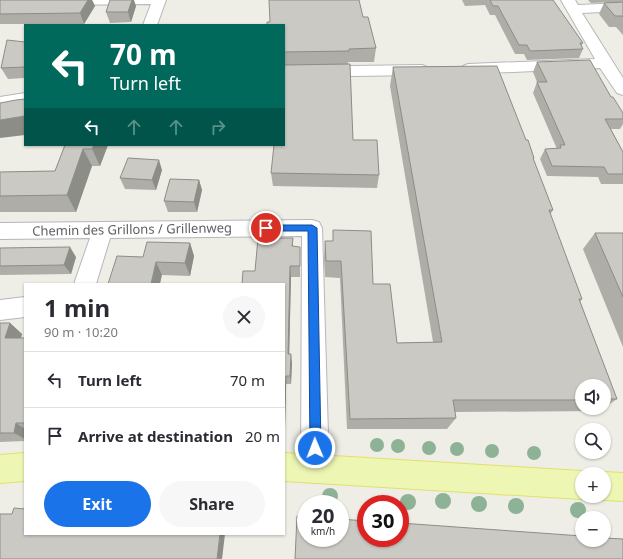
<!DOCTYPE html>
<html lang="en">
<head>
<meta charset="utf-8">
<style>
  body { margin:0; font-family:"Noto Sans",sans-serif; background:#f7f7f7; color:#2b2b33; height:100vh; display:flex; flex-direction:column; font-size:15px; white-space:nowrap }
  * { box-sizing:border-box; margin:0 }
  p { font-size:13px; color:#7c7c81 }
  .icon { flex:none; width:22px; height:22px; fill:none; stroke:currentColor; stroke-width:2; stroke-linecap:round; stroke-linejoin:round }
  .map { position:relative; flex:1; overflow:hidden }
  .drawer { position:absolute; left:24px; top:283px; width:261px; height:252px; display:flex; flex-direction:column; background:#fff; border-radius:0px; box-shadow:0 1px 3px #0004 }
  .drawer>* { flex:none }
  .guide { position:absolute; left:24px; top:24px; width:261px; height:122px; border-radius:0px; box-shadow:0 1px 3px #0004; background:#00695c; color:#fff; overflow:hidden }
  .tools { position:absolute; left:575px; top:379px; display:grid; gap:8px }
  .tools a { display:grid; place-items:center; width:36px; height:36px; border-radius:50%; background:#fff; box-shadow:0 1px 3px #0004; font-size:20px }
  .speed { position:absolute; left:297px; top:495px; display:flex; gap:8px; font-size:20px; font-weight:700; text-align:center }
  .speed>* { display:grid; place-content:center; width:52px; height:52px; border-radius:50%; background:#fff; box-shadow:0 1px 3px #0004; line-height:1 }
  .speed small { font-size:10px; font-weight:400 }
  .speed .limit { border:6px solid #d22; background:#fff; color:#111 }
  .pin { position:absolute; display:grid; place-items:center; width:34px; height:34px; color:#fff; margin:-17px; border:2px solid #fff; border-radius:50%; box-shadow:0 1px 4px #0007 }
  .me { position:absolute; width:44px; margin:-22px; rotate:359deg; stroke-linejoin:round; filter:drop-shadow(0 0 3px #0008) }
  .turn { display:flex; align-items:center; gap:14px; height:84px; padding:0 20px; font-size:18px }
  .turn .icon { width:52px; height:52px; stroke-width:2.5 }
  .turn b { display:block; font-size:28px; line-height:34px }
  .lanes { display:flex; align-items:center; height:38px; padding:0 20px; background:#0003; justify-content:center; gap:20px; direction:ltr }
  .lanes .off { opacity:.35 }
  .round { display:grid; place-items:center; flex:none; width:42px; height:42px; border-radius:21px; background:#f7f7f7 }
  .summary { display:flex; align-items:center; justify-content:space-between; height:68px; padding:0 20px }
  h1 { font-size:24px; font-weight:700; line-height:30px }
  .cta { display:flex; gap:8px; margin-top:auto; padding:8px 20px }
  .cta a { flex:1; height:46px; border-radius:24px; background:#1a73e8; color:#fff; font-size:16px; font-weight:700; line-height:46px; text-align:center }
  .cta a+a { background:#f7f7f7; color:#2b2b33 }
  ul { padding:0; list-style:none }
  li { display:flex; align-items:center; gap:12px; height:56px; padding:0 20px; border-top:1px solid #e1e1e2 }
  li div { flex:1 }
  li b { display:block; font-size:15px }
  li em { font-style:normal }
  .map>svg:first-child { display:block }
</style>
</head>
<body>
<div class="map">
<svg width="623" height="559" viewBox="0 0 623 559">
  <rect width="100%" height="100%" fill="#eeeee6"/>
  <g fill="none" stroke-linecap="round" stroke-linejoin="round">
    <defs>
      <g id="minor">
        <path d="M56 0H166L157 25H143L151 4 62 5 57 4Z"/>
        <path d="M561 0H575L578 5 623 3V11L582 13 623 78V95L617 93 600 68 468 74 463 72 460 69 463 66 468 64 595 59Z"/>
        <path d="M422 65 427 67 430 70 427 73 422 75 284 77V67Z"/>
        <path d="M25 93V103L0 107V97Z"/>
        <path d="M312 220 319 222 322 228 329 469 325 479 315 483 305 479 301 469 302 236 110 238 96 284H74L90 238 0 239V223Z"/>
        <path d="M25 297V317L0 320V300Z"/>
      </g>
      <g id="major">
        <path d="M25 453V481L0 483V455Z"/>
        <path d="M284 453 582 471 590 474H582V496H590L582 499 284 481Z"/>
        <path d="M604 472 623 473V501L604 500 594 496H604V474H599Z"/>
      </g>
    </defs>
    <!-- minor casing -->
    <use href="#minor" stroke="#b6b7bb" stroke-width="2"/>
    <!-- major casing -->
    <use href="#major" stroke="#e1e06d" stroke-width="2"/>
    <!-- minor -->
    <use href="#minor" fill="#fff" fill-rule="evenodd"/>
    <!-- major -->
    <use href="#major" fill="#eef6b4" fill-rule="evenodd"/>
  </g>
  <!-- trees -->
  <g fill="#8eb296">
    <circle cx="377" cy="445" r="7"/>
    <circle cx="398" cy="446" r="7"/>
    <circle cx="429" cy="448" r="7"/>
    <circle cx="457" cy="449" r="7"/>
    <circle cx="492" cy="451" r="7"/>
    <circle cx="534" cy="453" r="7"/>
    <circle cx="330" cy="496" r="8"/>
    <circle cx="443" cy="501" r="8"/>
    <circle cx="408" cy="502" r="8"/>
    <circle cx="479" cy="504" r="8"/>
    <circle cx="516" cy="506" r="8"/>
    <circle cx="578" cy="510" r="8"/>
  </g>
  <!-- wall -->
  <g fill="#aeada8">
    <path d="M0 0H92L95 6 84 24H0Z"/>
    <path d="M462 0H553L583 43 581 46 583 49 579 58 527 60 524 54H515L495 15H490L485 5 465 6Z"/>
    <path d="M588 0H623V35L616 27H609L599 14 604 3 613 2 591 3Z"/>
    <path d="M136 6 131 22 110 23 106 12Z"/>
    <path d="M363 17 376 48 374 62H348L353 140 379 175 377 188 273 186 271 173 284 145V25L270 22Z"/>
    <path d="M25 42V78L8 79 1 68Z"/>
    <path d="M537 62 611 97 623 113V124L620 129H611L623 152V184H601L598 177 547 176 540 159 545 149H557L533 93 537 82 533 72Z"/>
    <path d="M393 67 526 140 534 158 533 160 553 210 550 215 582 299 580 302 617 399 604 408V386H582V408H604L599 411 455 412 456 418 447 429H347L340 278 325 277 324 258 325 241H333V230L373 284 397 343 433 342 390 86Z"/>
    <path d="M65 145H108L100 166H92L76 212H0V172L55 171Z"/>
    <path d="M162 170 156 190 125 189 120 178Z"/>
    <path d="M199 180 202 190 197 212H168L164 201Z"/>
    <path d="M595 233H623V347L583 249Z"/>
    <path d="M293 238V246L300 257V277H291L289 354 292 363 291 384H286L285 428H284V284L255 271Z"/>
    <path d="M190 243 194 256 190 276 162 275 143 257Z"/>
    <path d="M0 248 76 257 71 274 0 275Z"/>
    <path d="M0 323H10L22 334 21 338H25V441L0 442Z"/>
  </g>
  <!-- shaded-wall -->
  <g fill="#8d8d88">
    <path d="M88 0H92L95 6 84 24 80 13Z"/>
    <path d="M132 0H134L136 6 131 22 128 12Z"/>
    <path d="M25 116V135L0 138V120Z"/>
    <path d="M94 145H108L100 166 92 149Z"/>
    <path d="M83 149 92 166 76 212 67 195Z"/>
    <path d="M159 160 162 170 156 190 152 180Z"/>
    <path d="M199 180 202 190 197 212 194 202Z"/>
    <path d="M190 243 194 256 190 276 185 263Z"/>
    <path d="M70 247 76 257 71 274 64 265Z"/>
    <path d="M156 262 162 275 160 284H151Z"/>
    <path d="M290 266 291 277 289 363 288 354Z"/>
    <path d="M10 323 22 334 18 349 5 338Z"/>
    <path d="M291 354 292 363 291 384 290 376Z"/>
    <path d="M286 376V384L285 428 284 421Z"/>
    <path d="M16 423 25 429V439L14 433Z"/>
    <path d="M220 534H225L222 559H217Z"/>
  </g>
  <!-- building -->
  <g fill="#cac9c3" stroke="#8d8d88">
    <path d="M0 0H88L80 13 0 14Z"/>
    <path d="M110 0H132L128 12H106Z"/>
    <path d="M269 0H359L363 17H368L376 48 349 49V51L284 52V25H267V22H270Z"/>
    <path d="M490 0H553L583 43H580L583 49 530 51 527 45H519L498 6H493Z"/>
    <path d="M623 2V17L622 16H615L604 3Z"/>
    <path d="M7 40 25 42V67L1 68Z"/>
    <path d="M590 60 611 97H613L623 113V119H605L623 152V174H608L604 167 552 166 545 149 561 148 560 145H565L537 82H547L537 62Z"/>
    <path d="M350 64 353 140H377L379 175 271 173 274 145H284V65Z"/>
    <path d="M497 66 526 140H528L534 158H533L553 210H549L582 299H579L617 399H604V386H582V400H453L456 418 350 419 341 261H326L325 241H333V230L371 231 373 284H390L397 343 442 342 393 67Z"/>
    <path d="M25 99V116L0 120V103L16 100Z"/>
    <path d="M65 145H94L92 149H83L67 195 0 196V172L55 171Z"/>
    <path d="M128 158 159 160 152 180 120 178Z"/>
    <path d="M170 179 199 180 194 202 164 201Z"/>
    <path d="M595 233H623V297Z"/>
    <path d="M258 238H293L292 246 300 247V266H290L288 354H291L290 376H286L284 421V284H242L243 271H255Z"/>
    <path d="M147 242 190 243 185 263 156 262 151 284H108L117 256 143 257Z"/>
    <path d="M70 247 64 265 0 266V248Z"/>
    <path d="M0 323H10L5 338H25V423H16L14 433H0Z"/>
    <path d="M14 508 25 509V534H220L217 559H0V514H12Z"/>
    <path d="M297 516H306V538H340V519L366 521V538H400V523L582 536V540H604V538L623 539V559H295Z"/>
  </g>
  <!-- route -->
  <path fill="#1a73e8" stroke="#114b97" d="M266 225H312L317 228 321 448 319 452 315 453 311 452 310 448 308 231H266L262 228Z"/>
  <g text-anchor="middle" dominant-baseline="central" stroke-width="3.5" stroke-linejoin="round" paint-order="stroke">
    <!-- street labels -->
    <g font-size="13" fill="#5e5f65" stroke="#fff">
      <text transform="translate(132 229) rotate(-1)">Chemin des Grillons / Grillenweg</text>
    </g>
  </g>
</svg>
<div class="tools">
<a><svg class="icon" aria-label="sound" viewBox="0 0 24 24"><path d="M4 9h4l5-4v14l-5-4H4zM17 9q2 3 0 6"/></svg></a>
<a><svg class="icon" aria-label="search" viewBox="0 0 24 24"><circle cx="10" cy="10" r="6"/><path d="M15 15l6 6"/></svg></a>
<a>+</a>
<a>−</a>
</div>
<div class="speed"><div>20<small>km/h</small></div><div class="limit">30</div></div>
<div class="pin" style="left:266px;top:228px;background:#d93025"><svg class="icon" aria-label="arrive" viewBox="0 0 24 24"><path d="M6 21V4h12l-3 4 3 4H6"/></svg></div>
<svg class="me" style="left:315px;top:448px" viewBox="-20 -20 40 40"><circle r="17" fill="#1a73e8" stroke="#fff" stroke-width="3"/><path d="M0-11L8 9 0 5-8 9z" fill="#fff"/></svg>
<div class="guide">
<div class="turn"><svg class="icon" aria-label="left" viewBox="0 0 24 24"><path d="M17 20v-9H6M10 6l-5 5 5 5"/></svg><div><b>70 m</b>Turn left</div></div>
<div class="lanes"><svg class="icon" aria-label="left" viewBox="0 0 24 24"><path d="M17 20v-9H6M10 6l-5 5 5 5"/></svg><svg class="icon off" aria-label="ahead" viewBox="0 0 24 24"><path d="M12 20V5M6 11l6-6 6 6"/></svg><svg class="icon off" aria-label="ahead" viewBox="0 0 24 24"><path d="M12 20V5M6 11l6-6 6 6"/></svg><svg class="icon off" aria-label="right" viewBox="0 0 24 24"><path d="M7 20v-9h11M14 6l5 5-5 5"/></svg></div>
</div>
<section class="drawer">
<div class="summary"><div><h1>1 min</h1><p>90 m · 10:20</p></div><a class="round"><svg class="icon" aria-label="close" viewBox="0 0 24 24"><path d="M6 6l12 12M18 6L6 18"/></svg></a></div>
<ul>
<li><svg class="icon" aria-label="left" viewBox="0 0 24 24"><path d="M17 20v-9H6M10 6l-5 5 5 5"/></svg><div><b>Turn left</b></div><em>70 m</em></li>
<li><svg class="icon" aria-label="arrive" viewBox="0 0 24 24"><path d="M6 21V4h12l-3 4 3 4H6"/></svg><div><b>Arrive at destination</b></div><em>20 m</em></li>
</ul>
<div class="cta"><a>Exit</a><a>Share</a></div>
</section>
</div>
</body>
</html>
